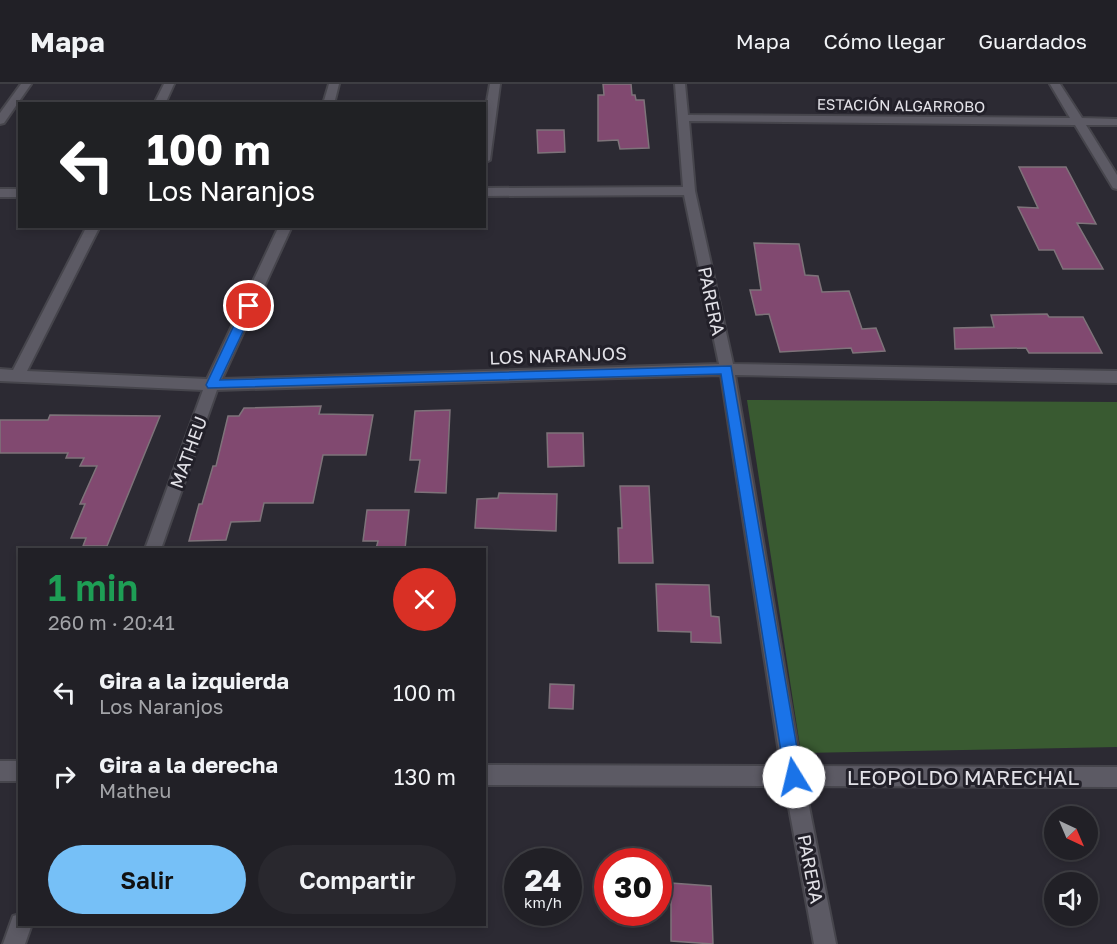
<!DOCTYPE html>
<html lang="es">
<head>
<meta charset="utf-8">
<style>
  body { margin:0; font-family:"Golos Text",sans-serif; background:#29282e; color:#f1f3f6; height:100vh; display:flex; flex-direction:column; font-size:22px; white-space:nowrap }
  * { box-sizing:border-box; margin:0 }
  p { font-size:20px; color:#a2a3a7 }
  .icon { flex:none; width:33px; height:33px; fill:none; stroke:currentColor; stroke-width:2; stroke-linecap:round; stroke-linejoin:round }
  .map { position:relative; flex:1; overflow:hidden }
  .drawer { position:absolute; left:18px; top:464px; width:468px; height:378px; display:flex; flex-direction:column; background:#212026; border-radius:0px; box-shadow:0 3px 9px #0003,0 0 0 2px #3e3e43 }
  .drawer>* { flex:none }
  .guide { position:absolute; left:18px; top:18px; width:468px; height:126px; border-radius:0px; box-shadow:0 3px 9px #0003,0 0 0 2px #3e3e43; background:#202124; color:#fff; overflow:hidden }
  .needle { width:39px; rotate:136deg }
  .controls { position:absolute; left:1044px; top:722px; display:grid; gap:12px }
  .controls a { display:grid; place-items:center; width:54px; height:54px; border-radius:50%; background:#212026; box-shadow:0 3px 9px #0003,0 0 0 2px #3e3e43; font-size:30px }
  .speed { position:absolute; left:504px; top:764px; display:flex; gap:12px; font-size:30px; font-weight:700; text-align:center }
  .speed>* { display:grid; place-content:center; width:78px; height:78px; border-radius:50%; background:#212026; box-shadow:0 3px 9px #0003,0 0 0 2px #3e3e43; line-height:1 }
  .speed small { font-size:15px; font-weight:400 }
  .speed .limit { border:9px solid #d22; background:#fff; color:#111 }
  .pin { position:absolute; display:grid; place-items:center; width:51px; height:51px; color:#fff; margin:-26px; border:3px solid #fff; border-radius:50%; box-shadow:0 2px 6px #0007 }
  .me { position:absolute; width:66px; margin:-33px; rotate:351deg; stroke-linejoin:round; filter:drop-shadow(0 0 4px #0008) }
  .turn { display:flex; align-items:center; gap:21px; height:126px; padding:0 30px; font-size:27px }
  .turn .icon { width:78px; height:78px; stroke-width:2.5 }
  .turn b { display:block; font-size:42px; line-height:51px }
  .round { display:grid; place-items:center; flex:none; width:63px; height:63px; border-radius:32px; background:#29282e }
  .headline { display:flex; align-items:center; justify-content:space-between; height:102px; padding:0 30px }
  h1 { font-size:36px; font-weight:600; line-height:45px; color:#1e9e55 }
  .button { display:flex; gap:12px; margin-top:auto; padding:12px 30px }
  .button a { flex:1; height:69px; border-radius:36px; background:#76c0f7; color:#111; font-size:24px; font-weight:600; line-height:69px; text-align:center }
  .button a+a { background:#29282e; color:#f1f3f6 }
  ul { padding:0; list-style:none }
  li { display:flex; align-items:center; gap:18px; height:84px; padding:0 30px }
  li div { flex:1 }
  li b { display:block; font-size:22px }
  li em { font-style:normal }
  header { display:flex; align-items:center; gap:36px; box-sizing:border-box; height:84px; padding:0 30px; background:#212026; border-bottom:2px solid #3e3e43 }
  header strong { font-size:28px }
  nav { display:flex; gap:33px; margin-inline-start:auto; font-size:21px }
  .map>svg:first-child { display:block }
</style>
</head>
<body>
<header>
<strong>Mapa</strong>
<nav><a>Mapa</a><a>Cómo llegar</a><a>Guardados</a></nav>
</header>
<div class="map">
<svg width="1117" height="860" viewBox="0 0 1117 860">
  <rect width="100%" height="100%" fill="#2c2a33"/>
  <!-- green -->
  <path fill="#395a31" d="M747 316 1117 318V663L801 669Z"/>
  <!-- building -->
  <g fill="#814970" stroke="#7e737a" stroke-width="1.5">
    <path d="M603 0H631L632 11H635L636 16H644L649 64 620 65 618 56 598 57V11H604Z"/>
    <path d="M537 46H564L565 68 538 69Z"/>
    <path d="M1019 83H1066L1096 140 1077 139 1103 185H1063L1054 166H1039L1018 123 1038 124Z"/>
    <path d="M754 159 799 160 805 191 818 192 822 208 849 207 862 245 876 244 885 267 853 269 851 264 780 268 769 230 756 231 750 206H761Z"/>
    <path d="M1047 230 1049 233H1083L1102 269H1029L1026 264 955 265 954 244 994 243 991 231Z"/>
    <path d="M321 322 319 330 373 331 366 371H323L313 419H264L260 437 231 438 226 456 189 457 199 420H202L213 382H216L228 332H239L244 324Z"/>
    <path d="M450 326 446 409 415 408 420 376H410L415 327Z"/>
    <path d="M50 331 160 332 107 462H83L86 454H71L85 420H80L97 382H80L84 374H66L68 369H0V336H48Z"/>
    <path d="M547 349H583L584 382 548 383Z"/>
    <path d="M620 402H649L653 479H619L618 444H622Z"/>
    <path d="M499 409 557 410 556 447 475 444 477 415 498 414Z"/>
    <path d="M367 426H409L405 465H376L378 457H363Z"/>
    <path d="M656 500 709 501 711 532 719 533 721 559 691 558V548L658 547Z"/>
    <path d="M550 600 574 601 573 625 549 624Z"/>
    <path d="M671 799 711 802 713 860 671 857Z"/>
  </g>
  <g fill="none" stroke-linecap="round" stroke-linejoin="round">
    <defs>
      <g id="minor">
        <path d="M21 0H31L4 39 0 40V29Z"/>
        <path d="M164 0H174L165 20H154Z"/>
        <path d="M329 0H339L334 20H323Z"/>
        <path d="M490 0H500L490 76 484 79V34Z"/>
        <path d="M675 0H685L688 31 1070 34 1050 0H1060L1082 34 1117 35V41H1086L1117 91V105L1113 104 1075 41 689 37 695 107 733 280 1117 287V299L735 291 801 682 1117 683V703L805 702 836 860H814L785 702 484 701V681L781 682 721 291 217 306 161 465H145L203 306 0 297V285L13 286 87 142H100L27 287 207 295 279 142H292L222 295 719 280 684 111 484 112V104L683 103Z"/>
        <rect x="0" y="105" width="20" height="8"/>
        <rect x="0" y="677" width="20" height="20"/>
        <path d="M20 830V840H32L25 860H3L13 832Z"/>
      </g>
    </defs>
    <!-- minor casing -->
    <use href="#minor" stroke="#46454c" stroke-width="4"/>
    <!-- minor -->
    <use href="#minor" fill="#5c5a64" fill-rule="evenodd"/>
  </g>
  <!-- route -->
  <path fill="#1a73e8" stroke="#114b97" stroke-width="1.5" d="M249 218 255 222 220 296 731 282 802 693 799 699 794 701 788 699 785 693 721 290 208 304 206 301 243 222Z"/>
  <g text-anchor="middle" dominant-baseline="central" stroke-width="6" stroke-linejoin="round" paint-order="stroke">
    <!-- far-street labels -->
    <g font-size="15" fill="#e3e2e8" stroke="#222029">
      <text transform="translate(901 21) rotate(1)">ESTACIÓN ALGARROBO</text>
    </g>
    <!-- street labels -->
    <g font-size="18" fill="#e3e2e8" stroke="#222029">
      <text transform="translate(712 217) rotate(78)">PARERA</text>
      <text transform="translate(558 271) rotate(-2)">LOS NARANJOS</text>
      <text transform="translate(188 368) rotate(-70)">MATHEU</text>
      <text transform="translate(811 785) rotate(79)">PARERA</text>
    </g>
    <!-- near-street labels -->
    <g font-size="21" fill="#e3e2e8" stroke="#222029">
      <text x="963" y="693">LEOPOLDO MARECHAL</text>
    </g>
  </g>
</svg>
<div class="controls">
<a><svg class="needle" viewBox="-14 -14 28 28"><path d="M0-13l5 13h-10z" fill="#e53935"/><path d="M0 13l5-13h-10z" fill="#a2a3a7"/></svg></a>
<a><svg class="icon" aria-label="sound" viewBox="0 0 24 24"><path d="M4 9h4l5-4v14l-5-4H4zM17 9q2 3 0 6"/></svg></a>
</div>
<div class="speed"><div>24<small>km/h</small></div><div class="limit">30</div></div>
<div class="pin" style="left:249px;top:222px;background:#d93025"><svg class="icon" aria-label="arrive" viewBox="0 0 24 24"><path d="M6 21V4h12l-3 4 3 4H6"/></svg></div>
<svg class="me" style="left:794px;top:693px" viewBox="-20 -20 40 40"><circle r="19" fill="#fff"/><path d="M0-13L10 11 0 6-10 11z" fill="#1a73e8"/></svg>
<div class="guide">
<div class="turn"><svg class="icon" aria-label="left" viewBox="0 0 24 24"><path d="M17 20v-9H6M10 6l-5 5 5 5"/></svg><div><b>100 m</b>Los Naranjos</div></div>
</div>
<section class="drawer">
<div class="headline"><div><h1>1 min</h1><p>260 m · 20:41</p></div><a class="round" style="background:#d93025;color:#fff"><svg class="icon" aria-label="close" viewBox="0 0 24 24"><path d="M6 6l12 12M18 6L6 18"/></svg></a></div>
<ul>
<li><svg class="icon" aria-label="left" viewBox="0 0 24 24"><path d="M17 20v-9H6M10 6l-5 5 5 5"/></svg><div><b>Gira a la izquierda</b><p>Los Naranjos</p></div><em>100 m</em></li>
<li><svg class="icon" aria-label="right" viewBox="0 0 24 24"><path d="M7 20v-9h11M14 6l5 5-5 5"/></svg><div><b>Gira a la derecha</b><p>Matheu</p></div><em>130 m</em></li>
</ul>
<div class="button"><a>Salir</a><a>Compartir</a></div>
</section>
</div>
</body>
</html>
